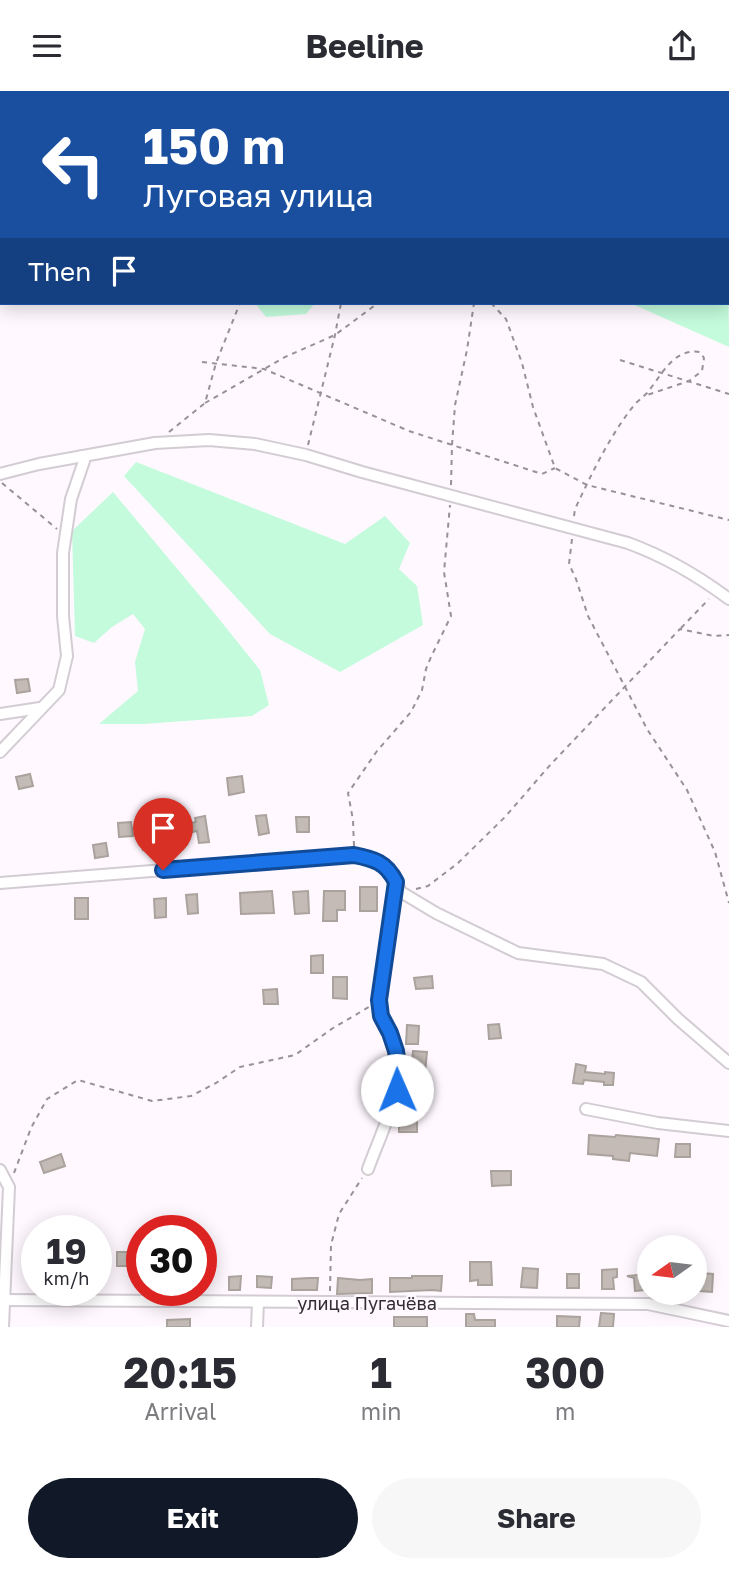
<!DOCTYPE html>
<html lang="en">
<head>
<meta charset="utf-8">
<style>
  body { margin:0; font-family:"Golos Text",sans-serif; background:#f7f7f7; color:#2b2b33; height:100vh; display:flex; flex-direction:column; font-size:26px; white-space:nowrap }
  * { box-sizing:border-box; margin:0 }
  p { font-size:23px; color:#7c7c81 }
  .icon { flex:none; width:38px; height:38px; fill:none; stroke:currentColor; stroke-width:2; stroke-linecap:round; stroke-linejoin:round }
  .map { position:relative; height:1236px; overflow:hidden }
  .side { display:flex; flex-direction:column; background:#fff; flex:1 }
  .side>* { flex:none }
  .banner { position:absolute; left:0px; top:0px; width:730px; height:214px; box-shadow:0 4px 18px #0003; background:#1a4fa0; color:#fff; overflow:hidden }
  .needle { width:46px; rotate:256deg }
  .controls { position:absolute; left:637px; top:1144px; display:grid; gap:14px }
  .controls a { display:grid; place-items:center; width:70px; height:70px; border-radius:50%; background:#fff; box-shadow:0 4px 18px #0003; font-size:35px }
  .speed { position:absolute; left:21px; top:1124px; display:flex; gap:14px; font-size:35px; font-weight:700; text-align:center }
  .speed>* { display:grid; place-content:center; width:91px; height:91px; border-radius:50%; background:#fff; box-shadow:0 4px 18px #0003; line-height:1 }
  .speed small { font-size:18px; font-weight:400 }
  .speed .limit { border:10px solid #d22; background:#fff; color:#111 }
  .pin { position:absolute; display:grid; place-items:center; width:60px; height:60px; color:#fff; margin:-72px -30px; border-radius:50% 50% 50% 0; rotate:-45deg; box-shadow:0 0 7px #0007 }
  .pin .icon { rotate:45deg }
  .me { position:absolute; width:77px; margin:-38px; rotate:359deg; stroke-linejoin:round; filter:drop-shadow(0 0 5px #0008) }
  .turn { display:flex; align-items:center; gap:24px; height:147px; padding:0 28px; font-size:32px }
  .turn .icon { width:91px; height:91px; stroke-width:2.5 }
  .turn b { display:block; font-size:49px; line-height:60px }
  .then { display:flex; align-items:center; height:66px; padding:0 28px; background:#0003; gap:14px; font-size:26px }
  .eta { display:flex; justify-content:space-evenly; align-items:center; height:119px; text-align:center }
  .eta b { font-size:42px; font-weight:700; line-height:49px }
  .cta { display:flex; gap:14px; margin-top:auto; padding:14px 28px }
  .cta a { flex:1; height:80px; border-radius:42px; background:#111827; color:#fff; font-size:28px; font-weight:700; line-height:80px; text-align:center }
  .cta a+a { background:#f7f7f7; color:#2b2b33 }
  header { display:flex; justify-content:space-between; align-items:center; height:91px; padding:0 28px; background:#fff; font-size:32px; font-weight:700 }
  .map>svg:first-child { display:block }
</style>
</head>
<body>
<header><svg class="icon" aria-label="menu" viewBox="0 0 24 24"><path d="M4 6h16M4 12h16M4 18h16"/></svg>Beeline<svg class="icon" aria-label="share" viewBox="0 0 24 24"><path d="M12 15V3M7 8l5-5 5 5M5 13v7h14v-7"/></svg></header>
<div class="map">
<svg width="729" height="1236" viewBox="0 0 729 1236">
  <rect width="100%" height="100%" fill="#fff8ff"/>
  <!-- green -->
  <g fill="#c3fbdc">
    <path d="M472 0H729V104L728 2H476Z"/>
    <path d="M728 152 729 256 630 212H728Z"/>
    <path d="M255 212H315L306 223 266 226Z"/>
    <path d="M136 371 345 453 385 425 410 452 399 478 417 495 423 534 340 581 270 543 124 385Z"/>
    <path d="M113 401 215 523 260 579 269 614 252 625 144 633H99L138 600 135 571 145 538 133 523 112 536 94 552 75 545 72 440Z"/>
  </g>
  <!-- building -->
  <g fill="#c4bbb6" stroke="#aaa29d" stroke-width="2">
    <path d="M28 588 30 600 17 602 15 589Z"/>
    <path d="M30 683 33 695 19 698 16 686Z"/>
    <path d="M242 685 244 701 229 704 227 687Z"/>
    <path d="M266 724 269 742 259 744 256 725Z"/>
    <path d="M205 725 209 751 199 752 197 740 178 744 180 756 172 757 166 736 196 731 195 727Z"/>
    <path d="M296 726H309V741H297Z"/>
    <path d="M131 731 133 745 119 746 118 732Z"/>
    <path d="M151 741 153 757 143 759 141 742Z"/>
    <path d="M106 752 108 765 95 767 93 754Z"/>
    <rect x="360" y="796" width="17" height="24"/>
    <path d="M272 800 274 822 241 823 240 802Z"/>
    <path d="M308 800 309 822 295 823 293 801Z"/>
    <path d="M324 800H345V819H337V830H323Z"/>
    <path d="M197 803 198 822 188 823 186 804Z"/>
    <rect x="75" y="807" width="13" height="21"/>
    <path d="M166 807V826L155 827 154 808Z"/>
    <path d="M323 864V882H311V865Z"/>
    <path d="M432 885 433 897 416 898 414 887Z"/>
    <path d="M333 886H347V908L333 907Z"/>
    <path d="M277 898 278 913H264L263 899Z"/>
    <path d="M499 933 501 947 489 948 488 934Z"/>
    <path d="M407 934 419 935 418 953H406Z"/>
    <path d="M413 960 427 961 425 981 411 980Z"/>
    <path d="M576 973 586 975 585 981 605 983V981L614 982 613 994H604V991L584 989 583 993 573 992Z"/>
    <path d="M408 1023H417V1041H399V1029H408Z"/>
    <path d="M589 1044 615 1046 616 1044 659 1048 657 1065 630 1062 629 1070 613 1068V1065L588 1063Z"/>
    <path d="M676 1053H690V1066H675Z"/>
    <path d="M61 1063 65 1075 44 1082 40 1071Z"/>
    <path d="M491 1080H511V1094L492 1095Z"/>
    <rect x="117" y="1161" width="12" height="14"/>
    <path d="M470 1171H491L492 1194H478V1189L470 1190Z"/>
    <path d="M523 1177 538 1178 537 1197 521 1196Z"/>
    <path d="M617 1178V1186L613 1187 614 1198H602V1179Z"/>
    <path d="M701 1182 713 1183 712 1201 700 1200Z"/>
    <rect x="567" y="1183" width="12" height="14"/>
    <path d="M649 1183V1192L645 1191V1199L635 1200 634 1187 627 1185Z"/>
    <path d="M241 1185 240 1199H229V1186Z"/>
    <path d="M257 1185 272 1186 271 1197 257 1196Z"/>
    <path d="M412 1185H442L441 1200 432 1199 390 1201V1187H412Z"/>
    <path d="M309 1187H318L317 1199H292V1188Z"/>
    <path d="M338 1187 360 1189 372 1188V1202L337 1203Z"/>
    <path d="M601 1222 614 1223 613 1236H599Z"/>
    <path d="M466 1223H474L475 1229H495V1236H466Z"/>
    <path d="M557 1225 580 1226 579 1236H557Z"/>
    <rect x="394" y="1226" width="33" height="10"/>
    <path d="M190 1228V1236H167V1229Z"/>
  </g>
  <g fill="none" stroke-linecap="round" stroke-linejoin="round">
    <defs>
      <g id="minor">
        <path d="M472 0 476 2"/>
        <path d="M670 2 671 0"/>
        <path d="M728 42 729 43"/>
        <path d="M728 103 729 104"/>
        <path d="M0 383 39 373 155 352 209 349 255 353 306 364 362 381 628 452C666 466 697 484 729 508"/>
        <path d="M0 623 40 617"/>
        <path d="M0 661 59 599 67 565 63 525V462L71 408 84 370 82 365"/>
        <path d="M0 792 354 764 370 768 389 777 401 801 436 822 518 862 603 873 641 891 678 928 729 972"/>
        <path d="M586 1018 658 1032 729 1040"/>
        <path d="M368 1078C381 1041 404 1001 396 961 394 948 386 938 381 926 379 921 379 915 379 909L396 791"/>
        <path d="M0 1079 9 1096 3 1236"/>
        <path d="M0 1209 648 1213 729 1230"/>
        <path d="M257 1236 258 1211"/>
      </g>
    </defs>
    <!-- minor casing -->
    <use href="#minor" stroke="#d3ccd3" stroke-width="14"/>
    <!-- path -->
    <g stroke="#969296" stroke-width="2" stroke-dasharray="5 5" stroke-linecap="butt">
      <path d="M92 0 96 2"/>
      <path d="M142 0 144 2"/>
      <path d="M160 0V2"/>
      <path d="M491 212 506 228 522 272 533 316 555 377 587 394 729 429"/>
      <path d="M620 269 729 303"/>
      <path d="M202 271 264 278 409 340 542 383 555 377"/>
      <path d="M205 312 285 266 335 244 378 212"/>
      <path d="M169 341 205 312 216 272 240 212"/>
      <path d="M308 354 335 244 341 212"/>
      <path d="M2 392 57 438"/>
      <path d="M451 394 452 354 455 314 467 259 474 212"/>
      <path d="M574 425 575 418C592 382 610 344 635 313 639 309 643 306 647 302 662 284 673 257 700 261L704 267 702 280 689 290 644 305"/>
      <path d="M572 448 569 473 576 488 588 525 647 638 687 699 715 761 729 812"/>
      <path d="M681 537 709 508"/>
      <path d="M354 755 353 729 348 702 377 660 411 621 422 599 426 578 431 566 451 525 444 481 450 414"/>
      <path d="M416 798 428 795 458 772 505 726 551 673 680 538 714 545 729 544"/>
      <path d="M14 1082 31 1037 47 1008 78 989 152 1010 191 1005 216 992 240 976 295 964 333 937 369 916"/>
      <path d="M330 1200 331 1154 339 1123 362 1087"/>
    </g>
    <!-- minor -->
    <use href="#minor" stroke="#fff" stroke-width="10"/>
    <defs>
      <g id="rail">
        <path d="M442 0 445 2"/>
        <path d="M728 122 729 123"/>
      </g>
    </defs>
    <!-- rail casing -->
    <use href="#rail" stroke="#504c50" stroke-width="5"/>
    <!-- rail -->
    <use href="#rail" stroke="#fff8ff" stroke-width="2.5" stroke-dasharray="8" stroke-linecap="butt"/>
  </g>
  <g fill="none" stroke-linecap="round" stroke-linejoin="round">
    <defs>
      <path id="route" d="M163 779 354 764C374 768 386 771 396 791L379 909 381 925 390 942 396 960 399 981 397 999"/>
    </defs>
    <!-- route casing -->
    <use href="#route" stroke="#114b97" stroke-width="18"/>
    <!-- route -->
    <use href="#route" stroke="#1a73e8" stroke-width="12"/>
  </g>
  <g text-anchor="middle" dominant-baseline="central" stroke-width="5" stroke-linejoin="round" paint-order="stroke">
    <!-- street labels -->
    <g font-size="18" fill="#312e31" stroke="#fff8ff">
      <text x="367" y="1212">улица Пугачёва</text>
    </g>
  </g>
</svg>
<div class="controls">
<a><svg class="needle" viewBox="-14 -14 28 28"><path d="M0-13l5 13h-10z" fill="#e53935"/><path d="M0 13l5-13h-10z" fill="#7c7c81"/></svg></a>
</div>
<div class="speed"><div>19<small>km/h</small></div><div class="limit">30</div></div>
<div class="pin" style="left:163px;top:779px;background:#d93025"><svg class="icon" aria-label="arrive" viewBox="0 0 24 24"><path d="M6 21V4h12l-3 4 3 4H6"/></svg></div>
<svg class="me" style="left:397px;top:999px" viewBox="-20 -20 40 40"><circle r="19" fill="#fff"/><path d="M0-13L10 11 0 6-10 11z" fill="#1a73e8"/></svg>
<div class="banner">
<div class="turn"><svg class="icon" aria-label="left" viewBox="0 0 24 24"><path d="M17 20v-9H6M10 6l-5 5 5 5"/></svg><div><b>150 m</b>Луговая улица</div></div>
<div class="then">Then<svg class="icon" aria-label="arrive" viewBox="0 0 24 24"><path d="M6 21V4h12l-3 4 3 4H6"/></svg></div>
</div>
</div>
<section class="side">
<div class="eta">
<div><b>20:15</b><p>Arrival</p></div>
<div><b>1</b><p>min</p></div>
<div><b>300</b><p>m</p></div>
</div>
<div class="cta"><a>Exit</a><a>Share</a></div>
</section>
</body>
</html>
